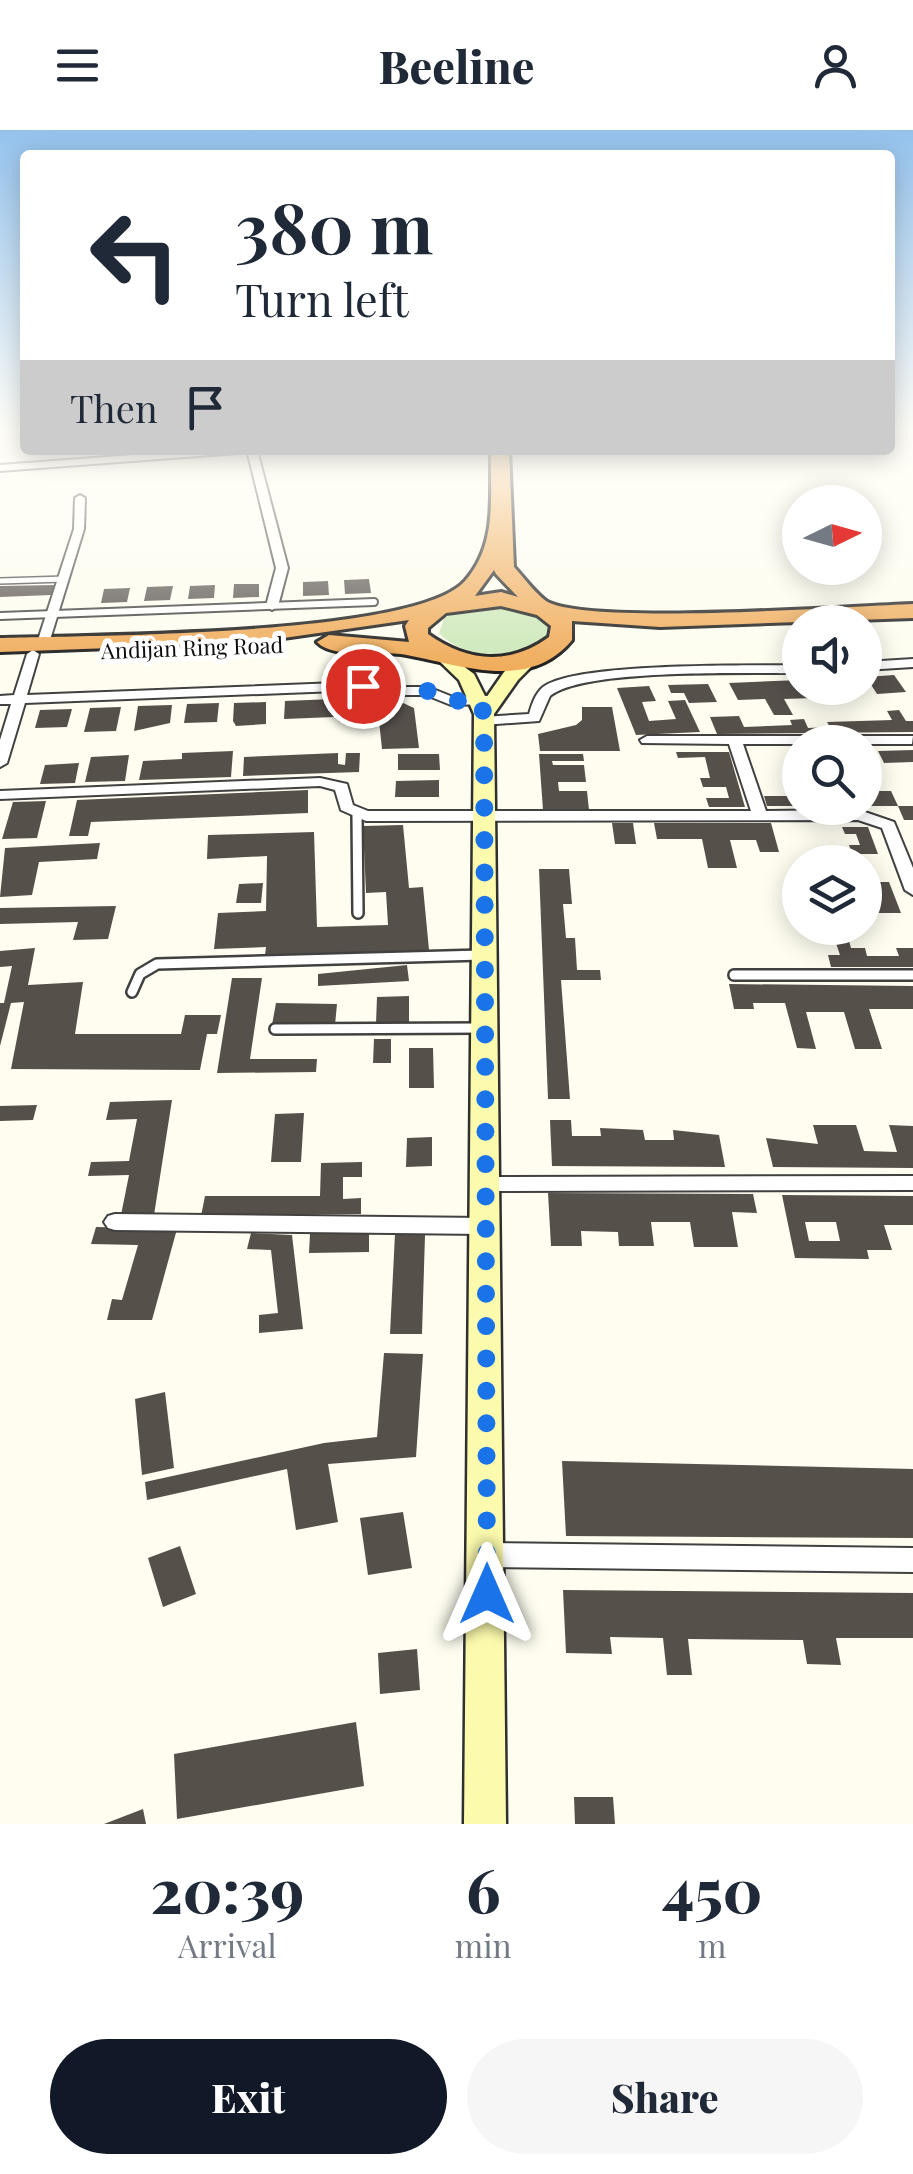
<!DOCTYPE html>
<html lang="en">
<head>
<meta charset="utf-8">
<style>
  body { margin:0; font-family:"Playfair Display",serif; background:#f6f6f7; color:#1f2937; height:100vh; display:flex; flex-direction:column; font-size:38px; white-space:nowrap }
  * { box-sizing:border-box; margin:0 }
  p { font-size:32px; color:#747a83 }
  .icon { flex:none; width:55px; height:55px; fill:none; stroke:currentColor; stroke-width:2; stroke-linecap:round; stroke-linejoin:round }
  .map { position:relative; height:1694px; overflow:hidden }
  .drawer { display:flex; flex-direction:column; background:#fff; flex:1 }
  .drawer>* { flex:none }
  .guide { position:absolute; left:20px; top:20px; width:875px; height:305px; border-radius:10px; box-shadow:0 5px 25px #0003; background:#fff; color:#1f2937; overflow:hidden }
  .needle { width:65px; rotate:85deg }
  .tools { position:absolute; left:782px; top:355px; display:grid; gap:20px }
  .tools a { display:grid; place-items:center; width:100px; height:100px; border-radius:50%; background:#fff; box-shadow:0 5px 25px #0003; font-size:50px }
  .pin { position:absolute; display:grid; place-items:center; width:85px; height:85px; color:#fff; margin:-42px; border:5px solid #fff; border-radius:50%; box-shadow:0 2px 10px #0007 }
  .me { position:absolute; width:110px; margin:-55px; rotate:0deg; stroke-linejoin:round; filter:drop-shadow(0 0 8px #0008) }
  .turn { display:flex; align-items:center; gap:35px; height:210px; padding:0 50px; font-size:45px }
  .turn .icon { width:130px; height:130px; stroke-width:2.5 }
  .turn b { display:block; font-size:70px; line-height:85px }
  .then { display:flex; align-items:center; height:95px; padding:0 50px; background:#0003; gap:20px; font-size:38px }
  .eta { display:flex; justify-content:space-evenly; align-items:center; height:170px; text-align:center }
  .eta b { font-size:60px; font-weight:800; line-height:70px }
  .action { display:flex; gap:20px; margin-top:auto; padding:20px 50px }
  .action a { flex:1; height:115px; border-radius:60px; background:#111827; color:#fff; font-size:40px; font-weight:800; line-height:115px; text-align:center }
  .action a+a { background:#f6f6f7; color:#1f2937 }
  header { display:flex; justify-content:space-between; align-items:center; height:130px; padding:0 50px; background:#fff; font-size:45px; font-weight:800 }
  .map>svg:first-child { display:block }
</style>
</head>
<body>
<header><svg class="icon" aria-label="menu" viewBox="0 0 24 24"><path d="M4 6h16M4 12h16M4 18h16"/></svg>Beeline<svg class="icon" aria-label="person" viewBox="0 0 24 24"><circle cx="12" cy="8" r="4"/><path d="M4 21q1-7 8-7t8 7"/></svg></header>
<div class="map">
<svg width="913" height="1694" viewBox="0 0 913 1694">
  <rect width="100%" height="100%" fill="#fefdf0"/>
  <!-- green -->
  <path fill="#cee8ba" d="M509 475 540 485 549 492 547 508C519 529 464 531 439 503L444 488 471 476Z"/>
  <!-- building -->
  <g fill="#56504b" fill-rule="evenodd">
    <path d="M369 449 371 463 345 464 344 450Z"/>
    <path d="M328 451 329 465 303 466V452Z"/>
    <path d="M234 454H259V467L233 468Z"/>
    <path d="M55 455 51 465 0 467V456Z"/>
    <path d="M215 455 214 468 188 469 190 456Z"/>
    <path d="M173 456 170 470 144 471 147 457Z"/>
    <path d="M130 458 127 472 101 473 104 459Z"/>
    <path d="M894 545 906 562 877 564 866 547Z"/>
    <path d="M800 550V558H808L814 568 784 569 793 585H774L765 569 738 570 729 553Z"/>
    <path d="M708 554 717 572 689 573 684 563H671L668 555Z"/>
    <path d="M649 556 656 571 642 572 649 591 676 589 668 571 685 570 700 602 636 605 617 558Z"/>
    <path d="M826 558H857L862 565 831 567Z"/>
    <path d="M333 569 334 587 284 589 285 571Z"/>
    <path d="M266 572V594L236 596 233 591 234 573Z"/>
    <path d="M401 572 414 578 419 618 382 619 379 591 339 592 338 573Z"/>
    <path d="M219 573 217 592 184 593 187 574Z"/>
    <path d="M172 575 170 593 134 601 138 576Z"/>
    <path d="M121 577 116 601 84 602 90 578Z"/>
    <path d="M582 577H612L620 621H540L538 604 576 595 582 590Z"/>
    <path d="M72 579 67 597 35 598 40 580Z"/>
    <path d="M899 580 906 591H913V602L717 604 710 587 739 586 744 597 792 595 790 590 804 589 808 598 830 597 827 592 892 590 887 581Z"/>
    <path d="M913 620V632L884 633 878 621Z"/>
    <path d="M233 621 231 647 139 650 143 631 182 629V623Z"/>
    <path d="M676 622H729L745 677H709L706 668H729L726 657H703L700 648H710L705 627 678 628Z"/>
    <path d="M338 623V634L345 635 346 623H360L359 642 243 646 244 627Z"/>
    <path d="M398 624H439L440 640H398Z"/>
    <path d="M539 624H583L584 631H552L553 635H584L586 652H558L559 661H587L589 680H543Z"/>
    <path d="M129 625 125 651 85 652 91 627Z"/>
    <path d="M79 633 75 653 40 654 45 635Z"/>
    <path d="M439 650V667H395L396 651Z"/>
    <path d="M308 660V683L91 692 88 706H69L77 670Z"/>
    <path d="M865 661H891L898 676H913V690H904L898 676H865Z"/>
    <path d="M764 666H800V676H767Z"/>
    <path d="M46 671 37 708 2 709 13 672Z"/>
    <path d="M612 693H633L636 714H615Z"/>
    <path d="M654 693H771L779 722H760L756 710H730L737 738H708L702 709H657Z"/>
    <path d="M403 695 409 758 423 757 429 820 265 825 266 817 214 819 218 783 266 781 267 726 207 729 208 705 314 702 317 797 388 795 386 762 366 763 363 696Z"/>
    <path d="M842 697H868L878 724H852L849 715H860L856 704H845Z"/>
    <path d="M100 713 97 729 39 732 32 765 0 767 5 718Z"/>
    <path d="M539 739H569L572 774H563L566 808H575L577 840H600L601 850H561L570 969H548Z"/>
    <path d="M865 752H889L901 783H872L869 774H878L867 770Z"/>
    <path d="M263 753 261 773H236L239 754Z"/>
    <path d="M116 776 108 809 73 810 78 792 0 794V778Z"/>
    <path d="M814 800H846L851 818H865L867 826H899L896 818H913V837H831L828 825H840L836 813H818Z"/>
    <path d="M35 818 28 855 83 852 75 904H181L185 885H221L217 904H207L200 940 11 939 24 872 11 873 0 916V873H4L12 836 0 837V821Z"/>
    <path d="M407 835 409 851 318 856V844Z"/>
    <path d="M232 848H262L250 929H317L316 942 217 943Z"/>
    <path d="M729 854 913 856V879H869L882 919H855L844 882H806L816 919 797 918 785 873H753L754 879H734Z"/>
    <path d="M409 866V894H376L377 867Z"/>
    <path d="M276 873 337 874 335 895H272Z"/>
    <path d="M374 909H391V933H373Z"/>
    <path d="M409 918H433L434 958H409Z"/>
    <path d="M172 970 154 1085H121L129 1045 88 1046 91 1032 129 1031 137 989 106 990 110 972Z"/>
    <path d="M37 975 33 990 0 991V976Z"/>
    <path d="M304 983 301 1032H271L275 984Z"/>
    <path d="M550 990H571L572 1006H601L600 998 643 1000 645 1010H674L673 1000 719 1005 725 1037 552 1036Z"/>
    <path d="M813 995H856L864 1021 897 1022 889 995 913 996V1038L773 1037 766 1008 818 1014Z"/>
    <path d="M432 1007V1036L406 1037 407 1008Z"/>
    <path d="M362 1032V1047H343V1069L361 1068V1084L201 1086 205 1066H320L321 1033Z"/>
    <path d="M548 1063 753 1064 757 1083 732 1082 738 1117H694L690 1092H651L654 1116H619L618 1102 581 1101 582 1116H551Z"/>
    <path d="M782 1065 913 1066V1095H884L892 1120H867L869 1129 795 1128ZM805 1092H836L840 1111H809Z"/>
    <path d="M96 1097 177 1099 152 1190H107L112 1169 122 1170 138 1115 91 1114Z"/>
    <path d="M251 1103 292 1105 303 1199 259 1203V1185L278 1183 271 1120 247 1119Z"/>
    <path d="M369 1103V1122L309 1123 310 1104Z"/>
    <path d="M395 1104 425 1105 422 1204H390Z"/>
    <path d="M384 1223 423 1224 416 1327 328 1334 338 1392 296 1400 287 1339 147 1370 145 1352 324 1313 377 1307Z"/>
    <path d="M165 1262 174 1338 142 1345 135 1269Z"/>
    <path d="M562 1331 913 1339V1408L566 1406Z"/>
    <path d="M403 1382 412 1438 368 1445 360 1388Z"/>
    <path d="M180 1416 196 1464 163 1477 148 1428Z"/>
    <path d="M563 1460 913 1463V1508H836L841 1535 807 1534 803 1510 688 1509 692 1545H667L663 1508 610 1507 612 1524 566 1523Z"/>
    <path d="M417 1519 420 1560 380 1564 378 1523Z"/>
    <path d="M356 1592 364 1656 177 1689 174 1624Z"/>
    <path d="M574 1667H613L615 1694H575Z"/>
    <path d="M143 1679 146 1694H104Z"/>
  </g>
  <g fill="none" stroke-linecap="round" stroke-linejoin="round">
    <defs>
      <path id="lane-far2" d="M0 451 65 449"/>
      <path id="lane-far1" d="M0 486 374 472"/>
      <g id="lane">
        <path d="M357 685 358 783"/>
        <path d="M734 845H913"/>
        <path d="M132 862 140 844 157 834 482 825"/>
        <path d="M275 899 482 898"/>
      </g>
      <g id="street">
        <path d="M199 320H243L238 323 0 341V335Z"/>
        <path d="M247 320H257L288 438 278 476 272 480 266 476 276 438Z"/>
        <path d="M80 365 85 368 84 399 49 513 39 516 37 513 74 399 75 368Z"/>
        <path d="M33 520 39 524 27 565 363 552 385 557H428L453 567 488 566 495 570 488 574 451 575 426 565H385L363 560 25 573 7 633 0 637V610L11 574H0V566L14 565 27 524Z"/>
        <path d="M913 529V537L865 540V532Z"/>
        <path d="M800 535V543C749 544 585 538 550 566L539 591 483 595 476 591 483 587 529 584C532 574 535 564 543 557 577 532 751 536 800 535Z"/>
        <path d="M647 606H913L912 614H743L766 681 859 680 894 692 913 738V765L905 760 882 698 858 690 366 691 341 680 335 660 320 656 0 669V661L320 648 347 654 353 675 368 681H751L729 614 642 613 640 610Z"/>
        <path d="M913 1046V1060L484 1061 477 1059 474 1054 477 1049 484 1047Z"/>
        <path d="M115 1084 484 1088 491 1090 495 1096 491 1102 484 1104 115 1100 108 1098 104 1092 108 1086Z"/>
        <path d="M487 1413 913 1418V1442L487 1437 478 1433 474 1425 478 1417Z"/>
      </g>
      <path id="secondary" d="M443 521 474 544 486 568 504 542 524 525 539 529 518 550 494 584 506 1694H464L474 584 459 550 434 526Z"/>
      <path id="highway" d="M491 320H509L514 437C524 448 535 463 546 471 586 496 851 476 913 474V488L660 497 572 491V510C528 564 456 533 401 524 378 521 333 529 317 512L329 505 409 512 405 496 409 490 249 513 0 522V508C85 505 415 507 465 451 498 414 490 366 491 320ZM494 440 496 444 518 467 501 462 475 466ZM501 476 537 485 551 496 549 507C509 536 467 532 428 504V498L446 483Z"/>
    </defs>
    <!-- lane-far2 casing -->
    <use href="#lane-far2" stroke="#414141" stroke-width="8"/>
    <!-- lane-far1 casing -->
    <use href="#lane-far1" stroke="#414141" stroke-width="10"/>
    <!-- lane casing -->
    <use href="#lane" stroke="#414141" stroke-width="14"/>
    <!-- street casing -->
    <use href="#street" stroke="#414141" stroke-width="4"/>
    <!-- secondary casing -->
    <use href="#secondary" stroke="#303030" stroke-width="5"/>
    <!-- highway casing -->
    <use href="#highway" stroke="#1f1f1f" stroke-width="6"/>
    <!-- lane-far2 -->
    <use href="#lane-far2" stroke="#fff" stroke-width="5"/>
    <!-- lane-far1 -->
    <use href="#lane-far1" stroke="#fff" stroke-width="6"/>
    <!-- lane -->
    <use href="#lane" stroke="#fff" stroke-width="9"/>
    <!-- street -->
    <use href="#street" fill="#fff" fill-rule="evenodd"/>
    <!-- secondary -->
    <use href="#secondary" fill="#fcfbad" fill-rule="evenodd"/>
    <!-- highway -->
    <use href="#highway" fill="#f0ad5d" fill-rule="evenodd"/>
  </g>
  <!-- sky -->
  <linearGradient id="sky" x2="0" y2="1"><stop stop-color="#94c2ed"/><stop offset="0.56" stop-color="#fffef8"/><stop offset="1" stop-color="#fffef8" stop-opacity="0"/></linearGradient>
  <rect width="913" height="537" fill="url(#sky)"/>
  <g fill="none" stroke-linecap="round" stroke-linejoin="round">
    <!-- route -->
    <path stroke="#1a73e8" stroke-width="18" stroke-dasharray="0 32.4" d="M363 556 428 561 451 571 479 570 484 584 487 1464"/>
  </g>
  <g text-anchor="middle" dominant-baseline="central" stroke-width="10" stroke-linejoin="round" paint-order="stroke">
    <!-- far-street labels -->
    <g font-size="22" fill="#0e0e0e" stroke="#fff">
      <text transform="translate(192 517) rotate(-2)">Andijan Ring Road</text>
    </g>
  </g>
</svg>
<div class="tools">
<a><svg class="needle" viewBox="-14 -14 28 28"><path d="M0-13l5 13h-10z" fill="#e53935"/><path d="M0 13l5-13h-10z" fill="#747a83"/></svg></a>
<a><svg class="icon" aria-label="sound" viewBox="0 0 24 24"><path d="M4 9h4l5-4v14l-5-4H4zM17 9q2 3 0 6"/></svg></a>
<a><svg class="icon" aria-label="search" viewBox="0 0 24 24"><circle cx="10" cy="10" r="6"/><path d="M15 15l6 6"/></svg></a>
<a><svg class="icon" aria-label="layers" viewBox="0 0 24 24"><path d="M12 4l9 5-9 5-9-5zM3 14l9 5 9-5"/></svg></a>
</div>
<div class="pin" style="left:363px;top:556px;background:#d93025"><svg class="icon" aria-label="arrive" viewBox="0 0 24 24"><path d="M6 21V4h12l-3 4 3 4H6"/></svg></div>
<svg class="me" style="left:487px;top:1464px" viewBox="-20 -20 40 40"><path d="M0-17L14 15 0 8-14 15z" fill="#1a73e8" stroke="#fff" stroke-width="4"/></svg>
<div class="guide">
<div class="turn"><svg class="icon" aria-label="left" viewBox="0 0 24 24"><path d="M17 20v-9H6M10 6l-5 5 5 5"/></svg><div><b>380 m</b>Turn left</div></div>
<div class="then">Then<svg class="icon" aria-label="arrive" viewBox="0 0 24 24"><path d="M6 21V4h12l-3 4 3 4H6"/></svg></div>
</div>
</div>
<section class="drawer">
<div class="eta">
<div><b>20:39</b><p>Arrival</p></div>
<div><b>6</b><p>min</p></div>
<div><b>450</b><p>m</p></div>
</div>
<div class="action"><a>Exit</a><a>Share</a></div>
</section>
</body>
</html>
